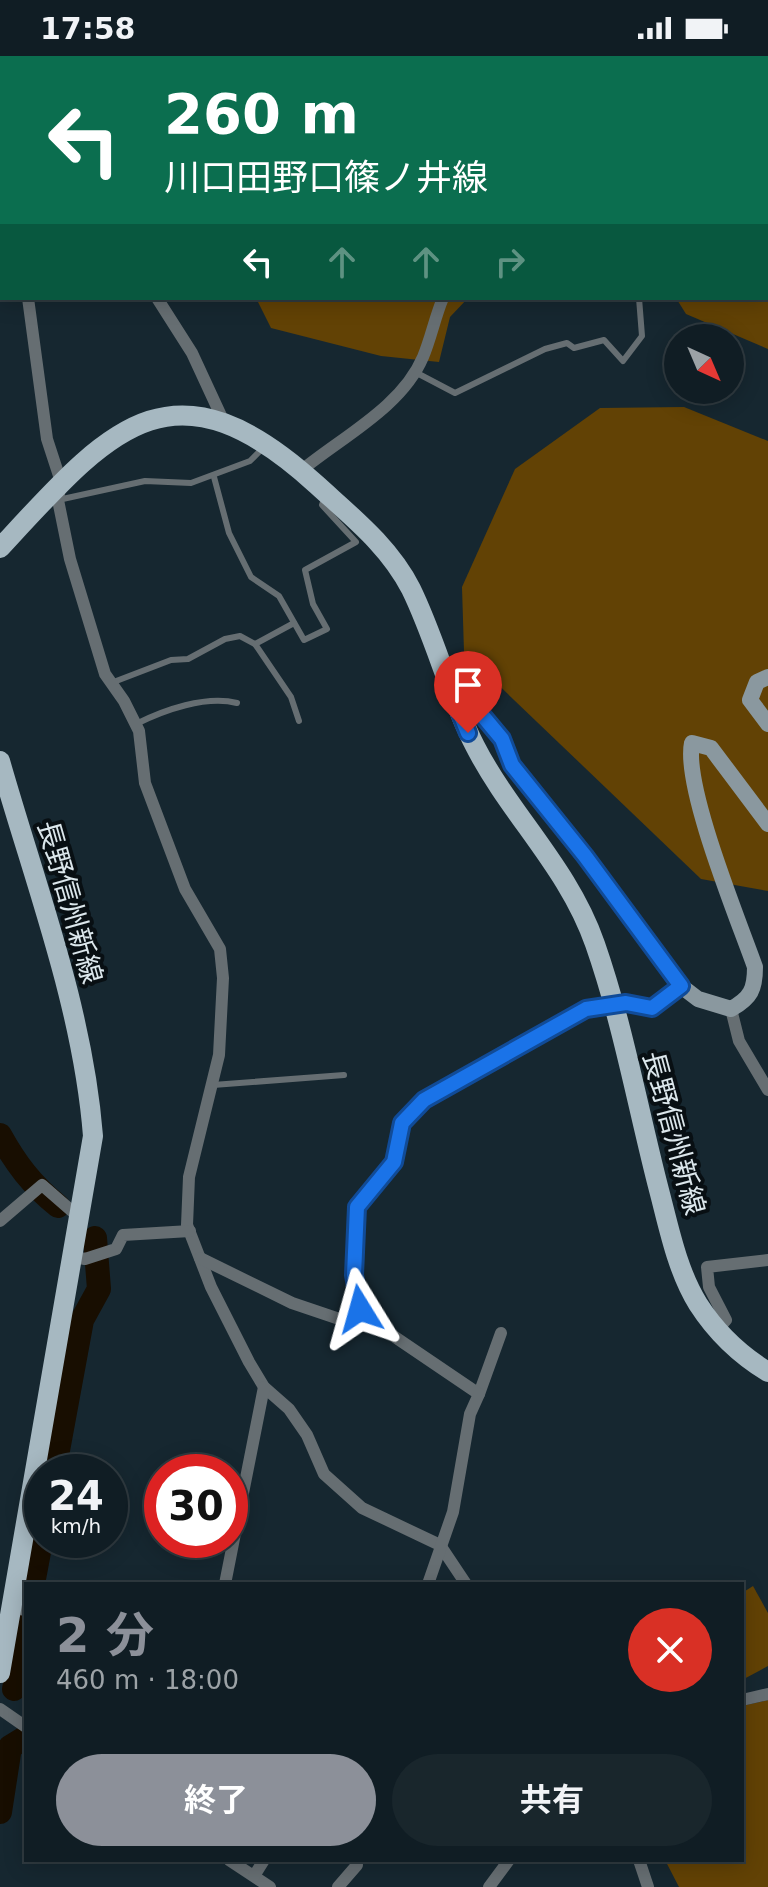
<!DOCTYPE html>
<html lang="ja">
<head>
<meta charset="utf-8">
<style>
  body { margin:0; font-family:"DejaVu Sans","Noto Sans JP",sans-serif; background:#19262c; color:#f1f3f6; height:100vh; display:flex; flex-direction:column; font-size:30px; white-space:nowrap }
  * { box-sizing:border-box; margin:0 }
  p { font-size:26px; color:#9ca2a6 }
  .icon { flex:none; width:44px; height:44px; fill:none; stroke:currentColor; stroke-width:2; stroke-linecap:round; stroke-linejoin:round }
  .map { position:relative; flex:1; overflow:hidden }
  .sheet { position:absolute; left:24px; top:1526px; width:720px; height:280px; display:flex; flex-direction:column; background:#101d24; border-radius:0px; box-shadow:0 4px 20px #0003,0 0 0 2px #303b41 }
  .sheet>* { flex:none }
  .top-card { position:absolute; left:0px; top:0px; width:768px; height:244px; box-shadow:0 4px 20px #0003,0 0 0 2px #303b41; background:#0b6e4f; color:#fff; overflow:hidden }
  .needle { width:52px; rotate:136deg }
  .controls { position:absolute; left:664px; top:268px; display:grid; gap:16px }
  .controls a { display:grid; place-items:center; width:80px; height:80px; border-radius:50%; background:#101d24; box-shadow:0 4px 20px #0003,0 0 0 2px #303b41; font-size:40px }
  .speed { position:absolute; left:24px; top:1398px; display:flex; gap:16px; font-size:40px; font-weight:700; text-align:center }
  .speed>* { display:grid; place-content:center; width:104px; height:104px; border-radius:50%; background:#101d24; box-shadow:0 4px 20px #0003,0 0 0 2px #303b41; line-height:1 }
  .speed small { font-size:20px; font-weight:400 }
  .speed .limit { border:12px solid #d22; background:#fff; color:#111 }
  .pin { position:absolute; display:grid; place-items:center; width:68px; height:68px; color:#fff; margin:-82px -34px; border-radius:50% 50% 50% 0; rotate:-45deg; box-shadow:0 0 8px #0007 }
  .pin .icon { rotate:45deg }
  .me { position:absolute; width:88px; margin:-44px; rotate:352deg; stroke-linejoin:round; filter:drop-shadow(0 0 6px #0008) }
  .turn { display:flex; align-items:center; gap:28px; height:168px; padding:0 32px; font-size:36px }
  .turn .icon { width:104px; height:104px; stroke-width:2.5 }
  .turn b { display:block; font-size:56px; line-height:68px }
  .lanes { display:flex; align-items:center; height:76px; padding:0 32px; background:#0003; justify-content:center; gap:40px; direction:ltr }
  .lanes .off { opacity:.35 }
  .round { display:grid; place-items:center; flex:none; width:84px; height:84px; border-radius:42px; background:#19262c }
  .overview { display:flex; align-items:center; justify-content:space-between; height:136px; padding:0 32px }
  h1 { font-size:48px; font-weight:700; line-height:60px; color:#8c9099 }
  .primary-button { display:flex; gap:16px; margin-top:auto; padding:16px 32px }
  .primary-button a { flex:1; height:92px; border-radius:48px; background:#8c9099; color:#fff; font-size:32px; font-weight:700; line-height:92px; text-align:center }
  .primary-button a+a { background:#19262c; color:#f1f3f6 }
  .status { display:flex; justify-content:space-between; align-items:center; height:56px; padding:0 40px; background:#101d24; direction:ltr }
  .status svg { height:22px; fill:currentColor }
  .map>svg:first-child { display:block }
</style>
</head>
<body>
<div class="status"><b>17:58</b><svg viewBox="0 0 49 12"><path d="M0 12V9h3v3zM5 12V6h3v6zM10 12V3h3v9zM15 12V0h3v12zM26 1h20v11H26zM47 4h2v5h-2z"/></svg></div>
<div class="map">
<svg width="768" height="1831" viewBox="0 0 768 1831">
  <rect width="100%" height="100%" fill="#162730"/>
  <!-- green -->
  <g fill="#624205">
    <path d="M257 0H768V86L766 2Z"/>
    <path d="M768 137V293L686 258 676 242H766Z"/>
    <path d="M256 242H468L450 261 439 306 381 300 271 272Z"/>
    <path d="M684 351 768 385V835L701 823 464 596 462 531 515 413 600 352Z"/>
    <path d="M753 1530 768 1557V1610L742 1624V1537Z"/>
    <path d="M768 1644V1831H679L665 1804H742V1650Z"/>
  </g>
  <g fill="none" stroke-linecap="round" stroke-linejoin="round">
    <!-- river -->
    <g stroke="#180e01" stroke-width="24">
      <path d="M0 1079C16 1108 32 1129 58 1150"/>
      <path d="M54 1416 82 1264 99 1233 95 1182"/>
      <path d="M33 1528 42 1480"/>
      <path d="M14 1633 26 1566"/>
      <path d="M0 1756 10 1691 23 1683"/>
    </g>
    <!-- service -->
    <g stroke="#666e72" stroke-width="6">
      <path d="M415 316 455 337 545 293 567 287 574 292 604 284 623 305 642 280 639 242"/>
      <path d="M214 421 229 477 251 521 279 540 304 584 327 573 313 548 305 514 356 486 322 449 325 440"/>
      <path d="M58 444 145 425 191 427 250 405 262 393"/>
      <path d="M294 567 255 588 291 641 299 665"/>
      <path d="M111 627 171 604 188 603 225 583 240 580 255 588"/>
      <path d="M136 668C164 654 206 639 237 647"/>
      <path d="M213 1029 344 1019"/>
    </g>
    <!-- minor -->
    <g stroke="#666e72" stroke-width="12">
      <path d="M0 66 2 68"/>
      <path d="M0 104 2 110"/>
      <path d="M766 115 768 113"/>
      <path d="M28 242 47 383 61 426 58 444 70 503 105 618 124 645 139 675 145 727 185 833 220 893 223 922 219 999 189 1121 187 1169 211 1231 249 1306 264 1331 289 1353 307 1379 324 1418 362 1452 440 1489 466 1528"/>
      <path d="M157 242 192 297 223 364"/>
      <path d="M302 414C342 381 402 351 423 301 431 282 435 261 443 242"/>
      <path d="M731 953 739 985 768 1034"/>
      <path d="M0 1165 42 1129 81 1163"/>
      <path d="M74 1201 85 1203 116 1193 123 1179 190 1175"/>
      <path d="M200 1202 292 1247 360 1270H380"/>
      <path d="M717 1274 726 1264 709 1231 707 1211 768 1204"/>
      <path d="M479 1338 501 1277"/>
      <path d="M225 1528 264 1331"/>
      <path d="M428 1528 453 1456 470 1358 479 1338 389 1277 360 1253 354 1219 357 1151 394 1106 402 1067 424 1044 586 953 626 947 652 952 681 930"/>
      <path d="M14 1552 26 1554"/>
      <path d="M742 1644 768 1638"/>
      <path d="M0 1653 26 1671"/>
      <path d="M229 1804 270 1831"/>
      <path d="M639 1804 648 1831"/>
      <path d="M254 1820 264 1804"/>
      <path d="M338 1831 357 1809"/>
      <path d="M489 1831 509 1804"/>
    </g>
    <!-- secondary -->
    <g stroke="#8a989f" stroke-width="16">
      <path d="M768 621 757 626 750 644 768 668"/>
      <path d="M452 638 477 653 502 683 512 709 585 800 681 930 698 943 731 953C751 942 755 933 755 911 738 863 683 730 692 687L711 692 768 768"/>
    </g>
    <!-- primary -->
    <g stroke="#a6b8c1" stroke-width="20">
      <path d="M0 492C109 374 171 296 317 429 352 461 389 490 411 533 436 584 449 640 475 690 511 760 568 811 595 888 623 968 638 1053 659 1134 669 1172 677 1214 698 1248 716 1276 740 1299 768 1316"/>
      <path d="M0 705C35 828 83 952 93 1080L0 1617"/>
    </g>
  </g>
  <g fill="none" stroke-linecap="round" stroke-linejoin="round">
    <defs>
      <path id="route" d="M360 1253 354 1219 357 1151 394 1106 402 1067 424 1044 586 953 626 947 652 952 681 930 585 800 512 709 502 683 477 653 452 638 468 677"/>
    </defs>
    <!-- route casing -->
    <use href="#route" stroke="#114b97" stroke-width="20"/>
    <!-- route -->
    <use href="#route" stroke="#1a73e8" stroke-width="14"/>
  </g>
  <g text-anchor="middle" dominant-baseline="central" stroke-width="8" stroke-linejoin="round" paint-order="stroke">
    <!-- street labels -->
    <g font-size="28" fill="#dce7ec" stroke="#080f13">
      <text transform="translate(70 846) rotate(74)">長野信州新線</text>
      <text transform="translate(674 1077) rotate(75)">長野信州新線</text>
    </g>
  </g>
</svg>
<div class="controls">
<a><svg class="needle" viewBox="-14 -14 28 28"><path d="M0-13l5 13h-10z" fill="#e53935"/><path d="M0 13l5-13h-10z" fill="#9ca2a6"/></svg></a>
</div>
<div class="speed"><div>24<small>km/h</small></div><div class="limit">30</div></div>
<div class="pin" style="left:468px;top:677px;background:#d93025"><svg class="icon" aria-label="arrive" viewBox="0 0 24 24"><path d="M6 21V4h12l-3 4 3 4H6"/></svg></div>
<svg class="me" style="left:360px;top:1253px" viewBox="-20 -20 40 40"><path d="M0-17L14 15 0 8-14 15z" fill="#1a73e8" stroke="#fff" stroke-width="4"/></svg>
<div class="top-card">
<div class="turn"><svg class="icon" aria-label="left" viewBox="0 0 24 24"><path d="M17 20v-9H6M10 6l-5 5 5 5"/></svg><div><b>260 m</b>川口田野口篠ノ井線</div></div>
<div class="lanes"><svg class="icon" aria-label="left" viewBox="0 0 24 24"><path d="M17 20v-9H6M10 6l-5 5 5 5"/></svg><svg class="icon off" aria-label="ahead" viewBox="0 0 24 24"><path d="M12 20V5M6 11l6-6 6 6"/></svg><svg class="icon off" aria-label="ahead" viewBox="0 0 24 24"><path d="M12 20V5M6 11l6-6 6 6"/></svg><svg class="icon off" aria-label="right" viewBox="0 0 24 24"><path d="M7 20v-9h11M14 6l5 5-5 5"/></svg></div>
</div>
<section class="sheet">
<div class="overview"><div><h1>2 分</h1><p>460 m · 18:00</p></div><a class="round" style="background:#d93025;color:#fff"><svg class="icon" aria-label="close" viewBox="0 0 24 24"><path d="M6 6l12 12M18 6L6 18"/></svg></a></div>
<div class="primary-button"><a>終了</a><a>共有</a></div>
</section>
</div>
</body>
</html>
